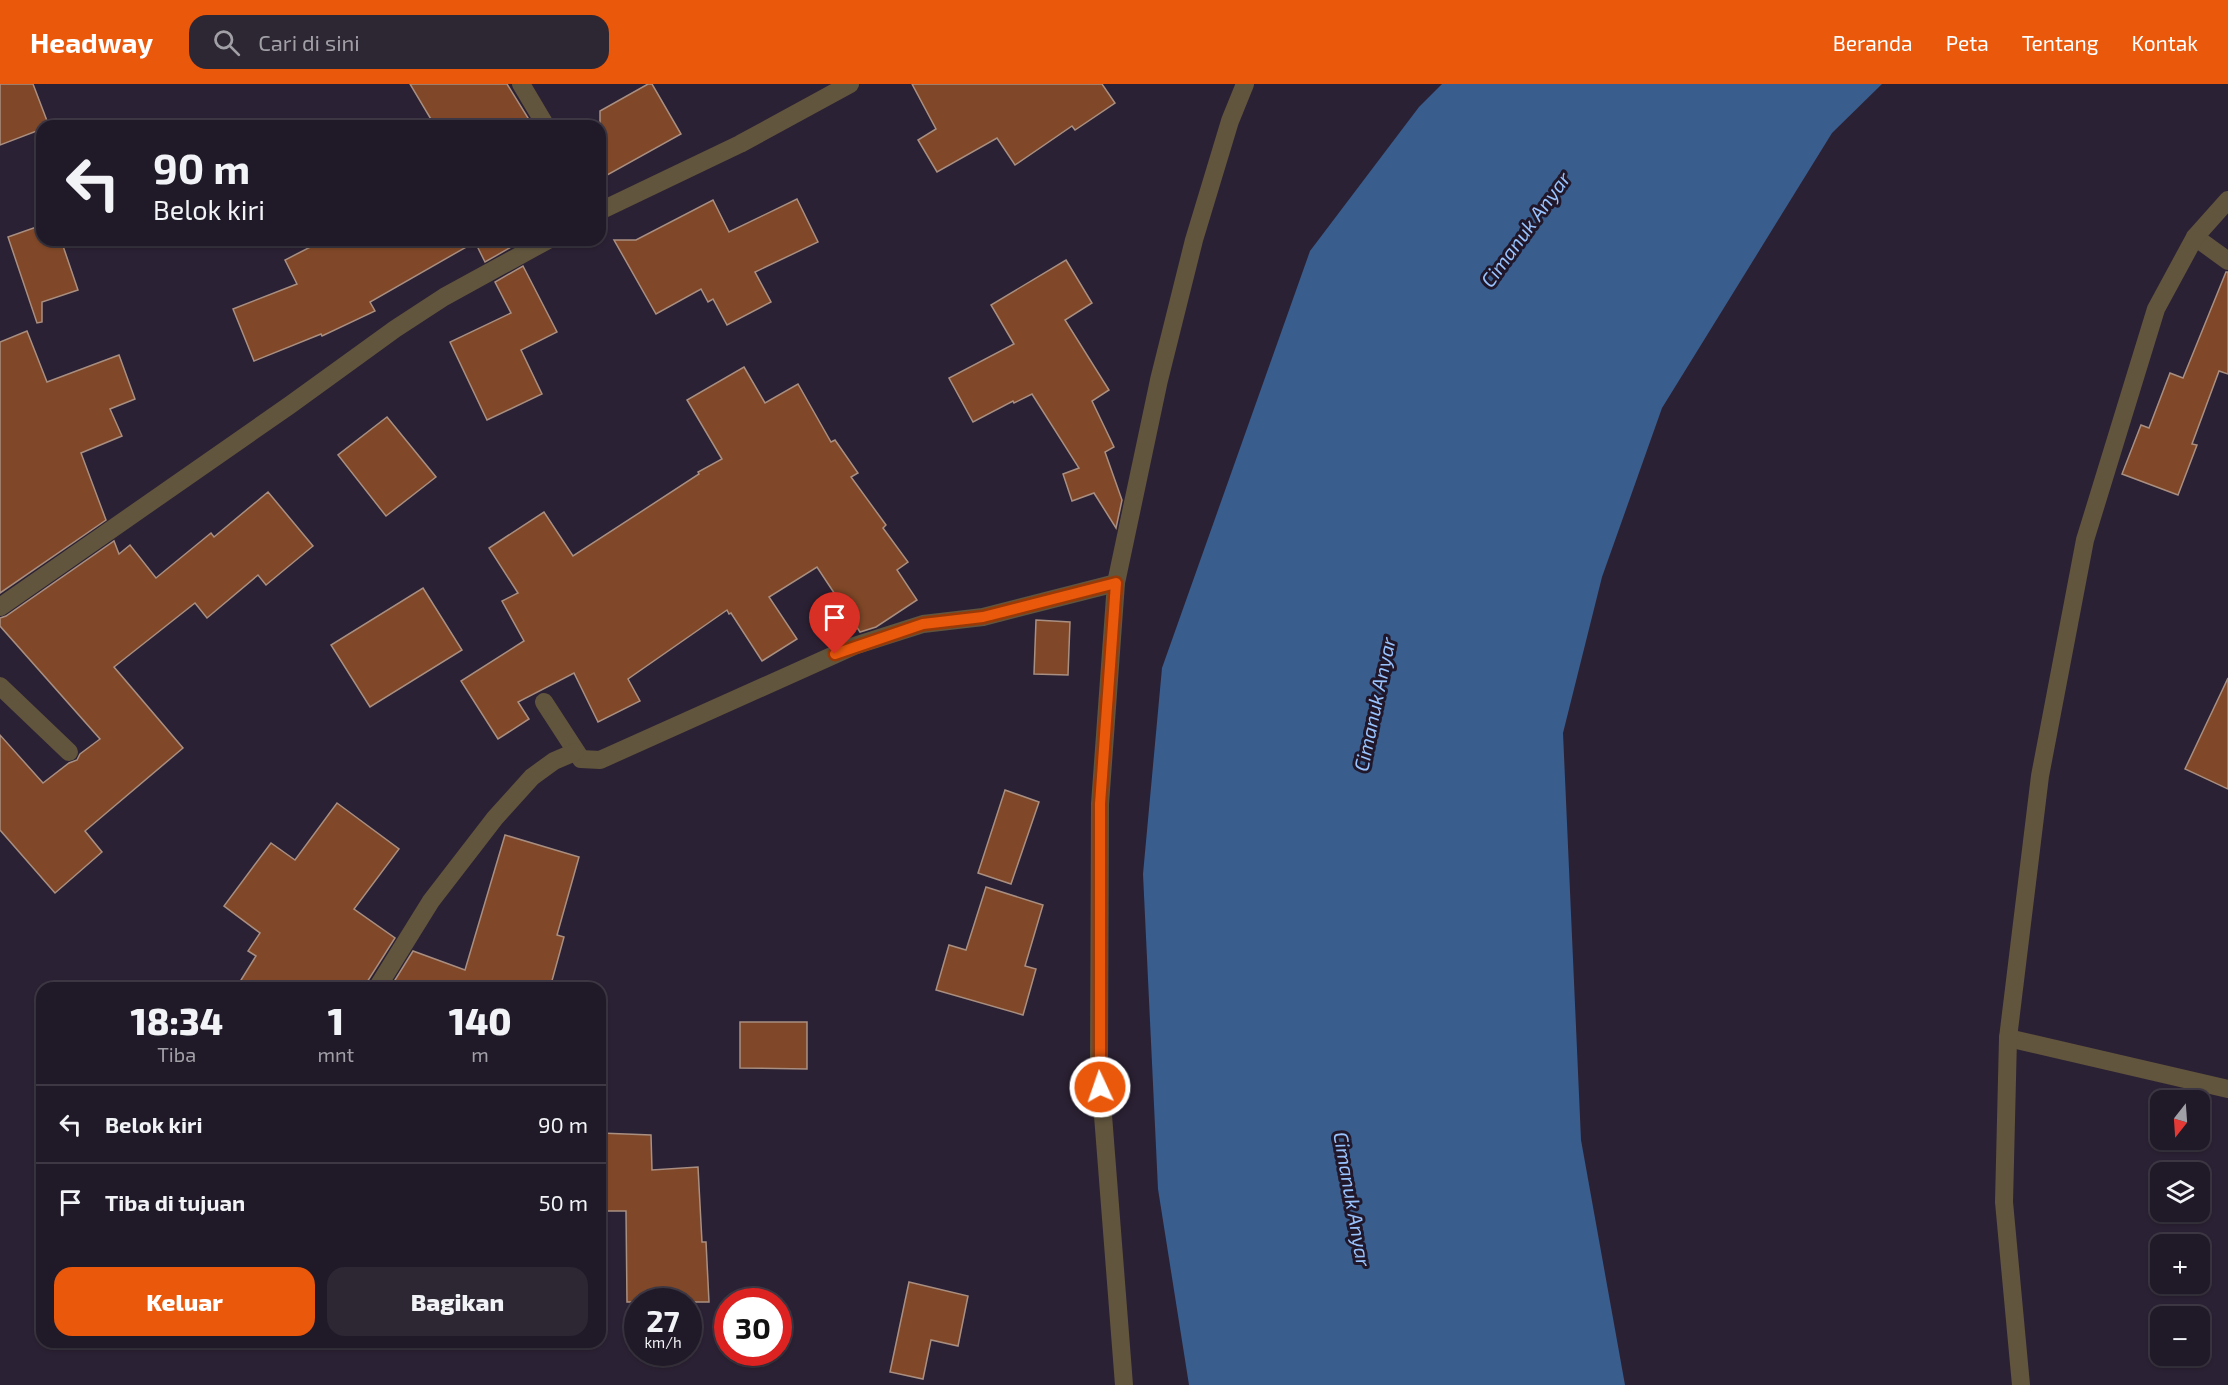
<!DOCTYPE html>
<html lang="id">
<head>
<meta charset="utf-8">
<style>
  body { margin:0; font-family:"Exo 2",sans-serif; background:#2d2633; color:#f1f3f6; height:100vh; display:flex; flex-direction:column; font-size:22px; white-space:nowrap }
  * { box-sizing:border-box; margin:0 }
  p { font-size:20px; color:#a2a0a7 }
  .icon { flex:none; width:33px; height:33px; fill:none; stroke:currentColor; stroke-width:2; stroke-linecap:round; stroke-linejoin:round }
  .map { position:relative; flex:1; overflow:hidden }
  .side { position:absolute; left:36px; top:898px; width:570px; height:366px; display:flex; flex-direction:column; background:#201927; border-radius:18px; box-shadow:0 2px 4px #0004,0 0 0 2px #3d3844 }
  .side>* { flex:none }
  .top-card { position:absolute; left:36px; top:36px; width:570px; height:126px; border-radius:18px; box-shadow:0 2px 4px #0004,0 0 0 2px #3d3844; background:#201927; color:#f1f3f6; overflow:hidden }
  .needle { width:39px; rotate:197deg }
  .fabs { position:absolute; left:2150px; top:1006px; display:grid; gap:12px }
  .fabs a { display:grid; place-items:center; width:60px; height:60px; border-radius:12px; background:#201927; box-shadow:0 2px 4px #0004,0 0 0 2px #3d3844; font-size:30px }
  .speed { position:absolute; left:624px; top:1204px; display:flex; gap:12px; font-size:30px; font-weight:700; text-align:center }
  .speed>* { display:grid; place-content:center; width:78px; height:78px; border-radius:50%; background:#201927; box-shadow:0 2px 4px #0004,0 0 0 2px #3d3844; line-height:1 }
  .speed small { font-size:15px; font-weight:400 }
  .speed .limit { border:9px solid #d22; background:#fff; color:#111 }
  .pin { position:absolute; display:grid; place-items:center; width:51px; height:51px; color:#fff; margin:-62px -26px; border-radius:50% 50% 50% 0; rotate:-45deg; box-shadow:0 0 6px #0007 }
  .pin .icon { rotate:45deg }
  .me { position:absolute; width:66px; margin:-33px; rotate:357deg; stroke-linejoin:round; filter:drop-shadow(0 0 4px #0008) }
  .turn { display:flex; align-items:center; gap:21px; height:126px; padding:0 18px; font-size:27px }
  .turn .icon { width:78px; height:78px; stroke-width:2.5 }
  .turn b { display:block; font-size:42px; line-height:51px }
  .eta { display:flex; justify-content:space-evenly; align-items:center; height:102px; text-align:center }
  .eta b { font-size:36px; font-weight:800; line-height:42px }
  .cta { display:flex; gap:12px; margin-top:auto; padding:12px 18px }
  .cta a { flex:1; height:69px; border-radius:18px; background:#ea580c; color:#fff; font-size:24px; font-weight:800; line-height:69px; text-align:center }
  .cta a+a { background:#2d2633; color:#f1f3f6 }
  ul { padding:0; list-style:none }
  li { display:flex; align-items:center; gap:18px; height:78px; padding:0 18px; border-top:2px solid #3d3844 }
  li div { flex:1 }
  li b { display:block; font-size:22px }
  li em { font-style:normal }
  header { display:flex; align-items:center; gap:36px; box-sizing:border-box; height:84px; padding:0 30px; background:#ea580c; color:#fff }
  header strong { font-size:28px }
  nav { display:flex; gap:33px; margin-inline-start:auto; font-size:21px }
  .search { width:420px; height:54px; background:#2d2633; display:flex; align-items:center; gap:15px; box-sizing:border-box; padding:0 21px; border-radius:18px; color:#a2a0a7; font-size:22px }
  .map>svg:first-child { display:block }
</style>
</head>
<body>
<header>
<strong>Headway</strong>
<div class="search"><svg class="icon" aria-label="search" viewBox="0 0 24 24"><circle cx="10" cy="10" r="6"/><path d="M15 15l6 6"/></svg>Cari di sini</div>
<nav><a>Beranda</a><a>Peta</a><a>Tentang</a><a>Kontak</a></nav>
</header>
<div class="map">
<svg width="2228" height="1301" viewBox="0 0 2228 1301">
  <rect width="100%" height="100%" fill="#2b2134"/>
  <!-- water -->
  <path fill="#395d8d" d="M1442 0H1882L1832 49 1662 324 1602 493 1563 649 1581 1056 1625 1301H1189L1158 1105 1143 790 1162 584 1310 167 1419 23Z"/>
  <!-- building -->
  <g fill="#804828" stroke="#a98f81" stroke-width="1.5">
    <path d="M0 0H33L49 42H42V45L0 61Z"/>
    <path d="M410 0H507L533 42H435Z"/>
    <path d="M648 0H652L681 50 600 95V27Z"/>
    <path d="M912 0H1102L1115 19 1075 46 1072 42 1015 81 997 54 937 88 918 56 936 45Z"/>
    <path d="M797 115 818 158 755 188 771 218 727 241 713 215 708 218 701 205 656 230 614 156H636L713 116 729 148Z"/>
    <path d="M42 141V156H61L78 206 42 218V238L37 239 8 153Z"/>
    <path d="M324 156H510L513 162 485 178 475 158 370 218 375 227 322 252 321 250 254 277 233 225 297 200 285 176Z"/>
    <path d="M1066 176 1092 219 1065 236 1109 306 1092 317 1114 363 1105 368 1122 416 1116 444 1094 409 1072 417 1063 390 1079 384 1032 310 1014 319 1013 317 973 338 949 294 1014 260 991 221Z"/>
    <path d="M523 182 557 248 521 266 542 310 487 336 450 258 511 229 495 198Z"/>
    <path d="M2226 188H2228V290L2219 287 2192 360 2197 361 2178 411 2122 390 2141 341 2149 344 2170 289 2183 294Z"/>
    <path d="M27 247 47 298 119 271 135 315 110 325 122 352 81 369 106 436 0 509V258Z"/>
    <path d="M744 283 765 319 798 300 831 358 835 356 858 389 851 393 886 441 883 444 908 478 897 486 917 516 876 543 860 548 817 483 769 513 797 555 762 577 731 529 729 530 727 526 628 595 640 617 598 638 574 589 518 618 529 635 498 655 461 597 524 557 502 517 518 509 489 464 544 428 573 472 699 390 698 388 722 375 687 316Z"/>
    <path d="M387 333 436 393 386 432 338 371Z"/>
    <path d="M268 408 313 462 266 501 258 491 207 534 195 519 114 583 183 664 85 747 102 768 55 809 0 746V651L43 699 69 679 77 676 80 670 100 655 0 542V534L6 532 114 457 119 470 130 461 156 494 211 449 214 453Z"/>
    <path d="M423 504 462 566 370 623 331 561Z"/>
    <path d="M1036 536 1070 538 1068 591 1034 590Z"/>
    <path d="M2228 594V705L2185 685Z"/>
    <path d="M1005 706 1039 718 1011 800 978 789Z"/>
    <path d="M337 719 399 765 354 825 395 854 367 898 366 904H236L256 872 248 867 260 849 224 822 271 759 295 776Z"/>
    <path d="M505 751 579 773 557 851 564 853 550 904H390L413 867 465 886Z"/>
    <path d="M986 803 1043 821 1025 882 1036 885 1023 931 936 906 949 861 966 866Z"/>
    <path d="M740 938H807V985L740 984Z"/>
    <path d="M600 1049 651 1051 652 1086 698 1083 702 1158H706L709 1218H627L626 1127H600Z"/>
    <path d="M909 1198 968 1212 958 1262 931 1256 923 1295 890 1288Z"/>
  </g>
  <g fill="none" stroke-linecap="round" stroke-linejoin="round">
    <!-- minor -->
    <g stroke="#61553d" stroke-width="18">
      <path d="M521 0 546 42"/>
      <path d="M600 127 740 60 850 0"/>
      <path d="M2195 153 2228 177"/>
      <path d="M0 523 290 321 395 245 444 213 548 156"/>
      <path d="M0 602 69 668"/>
      <path d="M544 618 581 675 600 676 854 562 923 540 983 533 1116 499"/>
      <path d="M377 904 431 817 495 734 532 693 554 677 575 668"/>
      <path d="M2008 954 2228 1005"/>
      <path d="M1124 1301 1099 980 1100 720 1116 499 1159 296 1194 156 1230 37 1245 0"/>
      <path d="M2021 1301 2004 1118 2008 954 2040 692 2085 456 2156 225 2195 153 2228 116"/>
    </g>
  </g>
  <g fill="none" stroke-linecap="round" stroke-linejoin="round">
    <defs>
      <path id="route" d="M835 570 923 540 983 533 1116 499 1100 720V1003"/>
    </defs>
    <!-- route casing -->
    <use href="#route" stroke="#983908" stroke-width="15"/>
    <!-- route -->
    <use href="#route" stroke="#ea580c" stroke-width="10"/>
  </g>
  <g text-anchor="middle" dominant-baseline="central" stroke-width="6" stroke-linejoin="round" paint-order="stroke">
    <!-- water labels -->
    <g font-size="20" font-style="italic" fill="#99c4ff" stroke="#21172a">
      <text transform="translate(1525 145) rotate(-54)">Cimanuk Anyar</text>
      <text transform="translate(1374 620) rotate(-78)">Cimanuk Anyar</text>
      <text transform="translate(1353 1115) rotate(80)">Cimanuk Anyar</text>
    </g>
  </g>
</svg>
<div class="fabs">
<a><svg class="needle" viewBox="-14 -14 28 28"><path d="M0-13l5 13h-10z" fill="#e53935"/><path d="M0 13l5-13h-10z" fill="#a2a0a7"/></svg></a>
<a><svg class="icon" aria-label="layers" viewBox="0 0 24 24"><path d="M12 4l9 5-9 5-9-5zM3 14l9 5 9-5"/></svg></a>
<a>+</a>
<a>−</a>
</div>
<div class="speed"><div>27<small>km/h</small></div><div class="limit">30</div></div>
<div class="pin" style="left:835px;top:570px;background:#d93025"><svg class="icon" aria-label="arrive" viewBox="0 0 24 24"><path d="M6 21V4h12l-3 4 3 4H6"/></svg></div>
<svg class="me" style="left:1100px;top:1003px" viewBox="-20 -20 40 40"><circle r="17" fill="#ea580c" stroke="#fff" stroke-width="3"/><path d="M0-11L8 9 0 5-8 9z" fill="#fff"/></svg>
<div class="top-card">
<div class="turn"><svg class="icon" aria-label="left" viewBox="0 0 24 24"><path d="M17 20v-9H6M10 6l-5 5 5 5"/></svg><div><b>90 m</b>Belok kiri</div></div>
</div>
<section class="side">
<div class="eta">
<div><b>18:34</b><p>Tiba</p></div>
<div><b>1</b><p>mnt</p></div>
<div><b>140</b><p>m</p></div>
</div>
<ul>
<li><svg class="icon" aria-label="left" viewBox="0 0 24 24"><path d="M17 20v-9H6M10 6l-5 5 5 5"/></svg><div><b>Belok kiri</b></div><em>90 m</em></li>
<li><svg class="icon" aria-label="arrive" viewBox="0 0 24 24"><path d="M6 21V4h12l-3 4 3 4H6"/></svg><div><b>Tiba di tujuan</b></div><em>50 m</em></li>
</ul>
<div class="cta"><a>Keluar</a><a>Bagikan</a></div>
</section>
</div>
</body>
</html>
